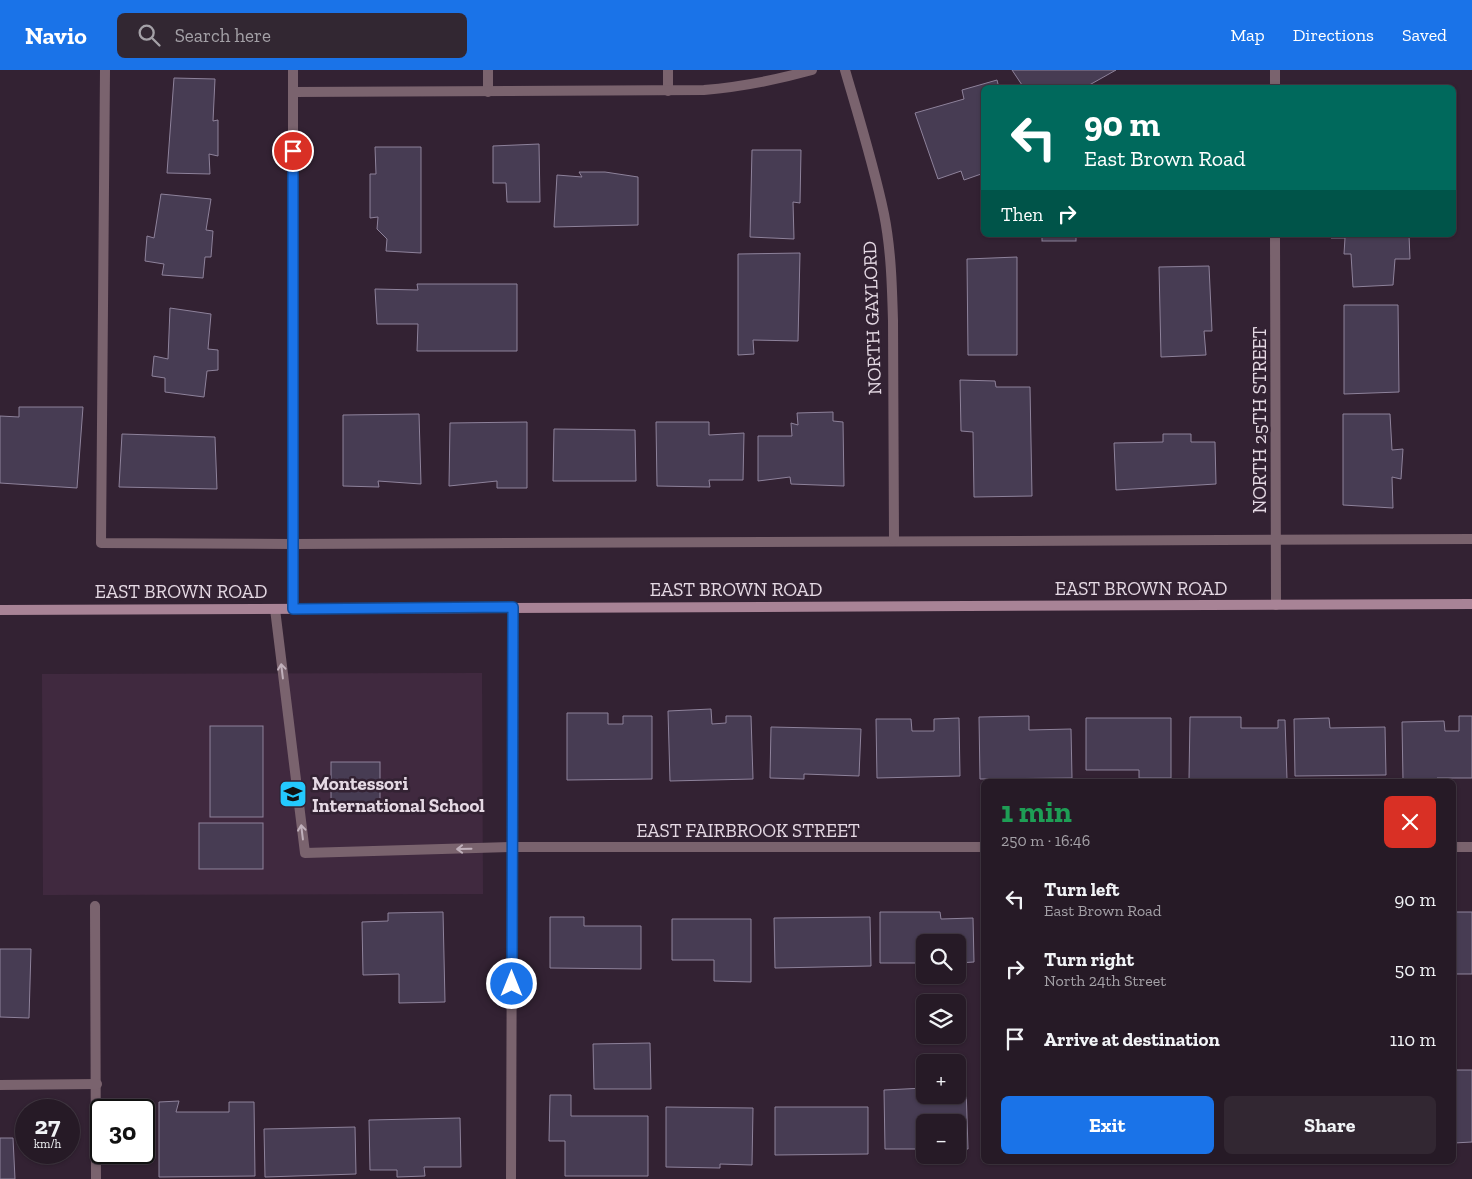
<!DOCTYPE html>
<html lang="en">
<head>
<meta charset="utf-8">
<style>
  body { margin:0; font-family:"Zilla Slab",serif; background:#322732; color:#f1f3f6; height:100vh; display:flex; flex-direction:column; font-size:19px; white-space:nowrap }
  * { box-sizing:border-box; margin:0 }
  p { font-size:16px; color:#a4a1a7 }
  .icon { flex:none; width:28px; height:28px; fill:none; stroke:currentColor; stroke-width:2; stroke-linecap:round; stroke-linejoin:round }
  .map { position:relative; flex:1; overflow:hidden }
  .details { position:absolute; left:981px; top:709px; width:475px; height:385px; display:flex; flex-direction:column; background:#261a26; border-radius:8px; box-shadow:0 1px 4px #0004,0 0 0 1px #423843 }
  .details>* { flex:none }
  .banner { position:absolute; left:981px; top:15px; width:475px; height:152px; border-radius:8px; box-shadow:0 1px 4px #0004,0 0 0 1px #423843; background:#00695c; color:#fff; overflow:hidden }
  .tools { position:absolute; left:916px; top:864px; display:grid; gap:10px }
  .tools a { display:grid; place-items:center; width:50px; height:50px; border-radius:8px; background:#261a26; box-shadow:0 1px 4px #0004,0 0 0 1px #423843; font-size:25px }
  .speed { position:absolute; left:15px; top:1029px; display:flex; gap:10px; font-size:25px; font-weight:700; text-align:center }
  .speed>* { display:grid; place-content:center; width:65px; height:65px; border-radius:50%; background:#261a26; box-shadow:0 1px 4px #0004,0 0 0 1px #423843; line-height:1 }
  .speed small { font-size:12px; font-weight:400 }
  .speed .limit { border:2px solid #111; border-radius:8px; background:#fff; color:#111 }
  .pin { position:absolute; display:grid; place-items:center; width:42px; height:42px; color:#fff; margin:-21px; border:2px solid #fff; border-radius:50%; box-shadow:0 1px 5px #0007 }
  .me { position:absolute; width:55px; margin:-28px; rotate:0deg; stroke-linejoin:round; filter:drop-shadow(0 0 4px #0008) }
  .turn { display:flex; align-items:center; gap:18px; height:105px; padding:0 20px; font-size:22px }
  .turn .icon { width:65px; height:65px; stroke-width:2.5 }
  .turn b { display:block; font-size:35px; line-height:42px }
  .then { display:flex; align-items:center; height:48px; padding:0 20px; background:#0003; gap:10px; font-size:19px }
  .round { display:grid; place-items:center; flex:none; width:52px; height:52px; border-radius:8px; background:#322732 }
  .overview { display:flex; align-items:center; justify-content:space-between; height:85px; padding:0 20px }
  h1 { font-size:30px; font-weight:700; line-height:38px; color:#1e9e55 }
  .button { display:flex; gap:10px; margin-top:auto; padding:10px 20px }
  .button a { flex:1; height:58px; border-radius:8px; background:#1a73e8; color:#fff; font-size:20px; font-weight:700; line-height:58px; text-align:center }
  .button a+a { background:#322732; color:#f1f3f6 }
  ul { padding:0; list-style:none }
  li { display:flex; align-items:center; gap:15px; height:70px; padding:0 20px }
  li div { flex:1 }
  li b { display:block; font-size:19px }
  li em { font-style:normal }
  header { display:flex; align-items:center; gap:30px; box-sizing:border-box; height:70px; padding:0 25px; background:#1a73e8; color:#fff }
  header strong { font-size:24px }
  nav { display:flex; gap:28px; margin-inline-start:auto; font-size:18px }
  .search { width:350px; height:45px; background:#322732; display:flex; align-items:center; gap:12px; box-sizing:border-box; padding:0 18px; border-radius:8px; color:#a4a1a7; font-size:19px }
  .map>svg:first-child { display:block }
</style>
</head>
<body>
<header>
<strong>Navio</strong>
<div class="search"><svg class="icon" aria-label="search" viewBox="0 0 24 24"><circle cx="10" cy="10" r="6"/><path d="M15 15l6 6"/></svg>Search here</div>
<nav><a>Map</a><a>Directions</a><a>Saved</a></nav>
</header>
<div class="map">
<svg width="1472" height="1109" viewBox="0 0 1472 1109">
  <rect width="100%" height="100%" fill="#323"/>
  <!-- built -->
  <path fill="#40293f" d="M482 603 483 824 43 825 42 604Z"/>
  <!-- building -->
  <g fill="#473c53" stroke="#8e829b">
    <path d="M1012 0H1116L1084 18H1024Z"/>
    <path d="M174 8 215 9 213 51 218 50V86L209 84 210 104 167 103Z"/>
    <path d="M997 10 999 18H984V103L964 110 961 101 938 109 915 43 964 29 962 20Z"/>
    <path d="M539 74 540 132H507L506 113H493V76Z"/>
    <path d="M375 77H421V183L386 181 387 169 377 159 378 147 370 148V104H376Z"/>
    <path d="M752 80H801L800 133 793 132 794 169 750 167Z"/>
    <path d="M579 102H605L638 107V155L554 157 557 105 582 107Z"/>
    <path d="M161 124 211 129 206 160 213 161 211 187H205L203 208 162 205 164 194 145 191 147 166 154 168Z"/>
    <rect x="1042" y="165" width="34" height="6"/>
    <path d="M1331 165H1409L1410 189H1395L1393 215 1353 217 1351 184H1344L1345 168H1331Z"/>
    <path d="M800 183 798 271 753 270 754 284 738 285V184Z"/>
    <path d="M1017 187V285H968L967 189Z"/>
    <path d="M1209 196 1212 261H1204L1206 285 1161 287 1159 197Z"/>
    <path d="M417 214H517V281H417L418 254H377L375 219 418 220Z"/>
    <path d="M1344 235H1398L1399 322 1344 324Z"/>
    <path d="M170 238 211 244 208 279 218 280V300L207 301 204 327 165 322V308L152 306 154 286 168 289Z"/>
    <path d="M960 310 995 311 996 317H1030L1032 426 974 427 973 362 961 361Z"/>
    <path d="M19 337H83L77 418 0 413V346L19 347Z"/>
    <path d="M833 342V351L843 352 844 416 791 414 790 407 758 411V366H792L791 353 798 355 797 343Z"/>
    <path d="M419 344 421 414 378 411 379 417 343 416V345Z"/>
    <path d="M1343 344H1390L1392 380 1403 379 1401 409 1392 407 1393 438 1343 435Z"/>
    <path d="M527 352V418H497V411L449 416 450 353Z"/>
    <path d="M656 352H709V365L744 363 743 410H709L710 417 657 416Z"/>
    <path d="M554 359 635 360 636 411H553Z"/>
    <path d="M122 364 215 367 217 419 119 417Z"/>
    <path d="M1163 364H1191V372H1215L1216 414 1116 420 1114 373 1163 372Z"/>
    <path d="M711 639 712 654 726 653V646H751L753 709 670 711 668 641Z"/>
    <path d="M567 643H608V654H623V646H652V709L567 710Z"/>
    <path d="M1029 646V660L1071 659 1072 708 980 709 979 647Z"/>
    <path d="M1459 646H1472V708H1437V711H1403L1402 652 1444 651 1445 661H1459Z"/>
    <path d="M1190 647H1241V658H1278V650H1285L1287 709H1189Z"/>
    <path d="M959 648 960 706 877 708 876 649H911L912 661H934V649Z"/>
    <path d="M1086 648H1171V708H1139V700H1086Z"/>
    <path d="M1329 648 1330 658 1385 657 1386 705 1295 706 1294 649Z"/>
    <rect x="210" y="656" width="53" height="91"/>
    <path d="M771 657 861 659 859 706 804 704V709L770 708Z"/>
    <rect x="331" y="692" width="49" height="48"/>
    <rect x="199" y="753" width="64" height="46"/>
    <path d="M443 842 445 932 399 933V904L363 905 362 852 388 851V843Z"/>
    <path d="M880 842H940L941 849 973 848 974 892 958 893V872H925V893H880Z"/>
    <rect x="1454" y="842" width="18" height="62"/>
    <path d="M550 847H584V856H641V899L550 898Z"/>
    <path d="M870 847 871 896 775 898 774 848Z"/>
    <path d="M672 849H751V912L714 911V890H672Z"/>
    <path d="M0 879H31L29 948 0 947Z"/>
    <path d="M650 973 651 1019H594L593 974Z"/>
    <path d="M1454 1000H1472V1072L1454 1073Z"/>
    <rect x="983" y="1003" width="1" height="34"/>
    <path d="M966 1017 968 1079H958V1052H925V1079H885L884 1020 925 1018V1025H958V1018Z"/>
    <path d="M550 1025H571V1046H648V1106H565V1071H549Z"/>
    <path d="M179 1031 176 1042H229V1032H254L255 1106 159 1107V1032Z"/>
    <path d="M666 1037 753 1038 752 1095 720 1094V1098L666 1097Z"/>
    <path d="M775 1037H868V1084L775 1085Z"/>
    <path d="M460 1048 461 1097H424L425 1106 397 1107V1100H370L369 1050Z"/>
    <path d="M355 1057 356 1104 265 1107 264 1059Z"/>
    <path d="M0 1068H13L15 1109H0Z"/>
  </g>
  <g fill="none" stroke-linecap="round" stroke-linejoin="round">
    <!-- lane -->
    <g stroke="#7a636e" stroke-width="10">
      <path d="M105 0 101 473 293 474 1472 469"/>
      <path d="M488 22V0"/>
      <path d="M275 539 305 783 513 777"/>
    </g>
    <!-- street -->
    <g stroke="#7a636e" stroke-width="10">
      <path d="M845 0C859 48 874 96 884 144 891 179 892 215 893 251L894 470"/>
      <path d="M1275 0V18"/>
      <path d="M668 21V0"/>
      <path d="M293 22 704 20C741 17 776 10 812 0"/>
      <path d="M1275 165 1276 535"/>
      <path d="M293 539V0"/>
      <path d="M513 777H984"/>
      <path d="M1454 777H1472"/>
      <path d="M95 836 96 1109"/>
      <path d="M0 1015 97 1014"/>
      <path d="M511 1109 513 537"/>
    </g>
    <!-- secondary -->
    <path stroke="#a88396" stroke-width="10" d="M0 540 1472 534"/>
  </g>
  <!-- one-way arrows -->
  <defs><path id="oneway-shaft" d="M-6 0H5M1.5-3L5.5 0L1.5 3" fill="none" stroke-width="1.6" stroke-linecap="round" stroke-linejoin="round" transform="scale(1.25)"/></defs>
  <g stroke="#c0b0bb">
    <use href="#oneway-shaft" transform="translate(282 601) rotate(-97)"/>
    <use href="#oneway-shaft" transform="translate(302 762) rotate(-97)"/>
    <use href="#oneway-shaft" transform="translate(464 779) rotate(179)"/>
  </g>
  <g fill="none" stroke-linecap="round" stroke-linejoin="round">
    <defs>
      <path id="route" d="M293 81V539L513 537 512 914"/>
    </defs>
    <!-- route casing -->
    <use href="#route" stroke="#114b97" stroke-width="12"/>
    <!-- route -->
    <use href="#route" stroke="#1a73e8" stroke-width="9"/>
  </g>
  <!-- icons -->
  <defs>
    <symbol id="school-square" viewBox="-11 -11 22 22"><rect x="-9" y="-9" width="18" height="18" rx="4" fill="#24c9fe" stroke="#323"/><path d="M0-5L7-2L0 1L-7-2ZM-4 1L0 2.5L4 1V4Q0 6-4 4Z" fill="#111"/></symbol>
  </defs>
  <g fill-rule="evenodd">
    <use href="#school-square" x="277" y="708" width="32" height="32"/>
  </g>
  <g text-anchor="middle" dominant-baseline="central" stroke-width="5" stroke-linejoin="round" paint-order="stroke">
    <!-- street labels -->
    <g font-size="19" fill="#e5d9e4" stroke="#323">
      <text transform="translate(872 248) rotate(-92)">NORTH GAYLORD</text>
      <text transform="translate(1259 350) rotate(-90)">NORTH 25TH STREET</text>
      <text x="1141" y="518">EAST BROWN ROAD</text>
      <text x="736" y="519">EAST BROWN ROAD</text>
      <text x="181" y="521">EAST BROWN ROAD</text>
      <text x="748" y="760">EAST FAIRBROOK STREET</text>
    </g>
    <!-- poi labels -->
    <g font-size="19" font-weight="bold" fill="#e5d9e4" stroke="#323" text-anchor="start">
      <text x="312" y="713">Montessori<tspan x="312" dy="22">International School</tspan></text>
    </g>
  </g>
</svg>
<div class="tools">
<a><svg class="icon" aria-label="search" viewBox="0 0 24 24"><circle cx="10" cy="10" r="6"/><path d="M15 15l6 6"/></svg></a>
<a><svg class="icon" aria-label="layers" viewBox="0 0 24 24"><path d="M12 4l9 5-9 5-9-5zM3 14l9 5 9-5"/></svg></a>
<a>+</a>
<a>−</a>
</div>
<div class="speed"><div>27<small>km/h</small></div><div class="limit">30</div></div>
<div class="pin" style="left:293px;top:81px;background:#d93025"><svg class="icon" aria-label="arrive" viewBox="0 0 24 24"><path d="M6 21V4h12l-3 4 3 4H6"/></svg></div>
<svg class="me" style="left:512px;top:914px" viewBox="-20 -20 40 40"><circle r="17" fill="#1a73e8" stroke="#fff" stroke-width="3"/><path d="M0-11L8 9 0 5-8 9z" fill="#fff"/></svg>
<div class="banner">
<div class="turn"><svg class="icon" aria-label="left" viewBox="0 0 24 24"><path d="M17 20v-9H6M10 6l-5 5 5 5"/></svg><div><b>90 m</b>East Brown Road</div></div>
<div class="then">Then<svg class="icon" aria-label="right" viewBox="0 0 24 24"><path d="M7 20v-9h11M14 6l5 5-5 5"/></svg></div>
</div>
<section class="details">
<div class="overview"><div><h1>1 min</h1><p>250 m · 16:46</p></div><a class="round" style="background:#d93025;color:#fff"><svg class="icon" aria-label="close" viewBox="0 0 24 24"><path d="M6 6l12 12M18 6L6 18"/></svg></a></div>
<ul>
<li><svg class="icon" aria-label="left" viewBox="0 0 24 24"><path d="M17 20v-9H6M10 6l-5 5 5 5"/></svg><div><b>Turn left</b><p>East Brown Road</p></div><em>90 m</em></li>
<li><svg class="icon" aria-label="right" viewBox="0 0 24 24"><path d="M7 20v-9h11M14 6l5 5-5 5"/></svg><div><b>Turn right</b><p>North 24th Street</p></div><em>50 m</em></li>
<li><svg class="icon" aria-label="arrive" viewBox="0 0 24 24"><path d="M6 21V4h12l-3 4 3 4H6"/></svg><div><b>Arrive at destination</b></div><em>110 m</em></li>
</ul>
<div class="button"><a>Exit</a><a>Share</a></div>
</section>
</div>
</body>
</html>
